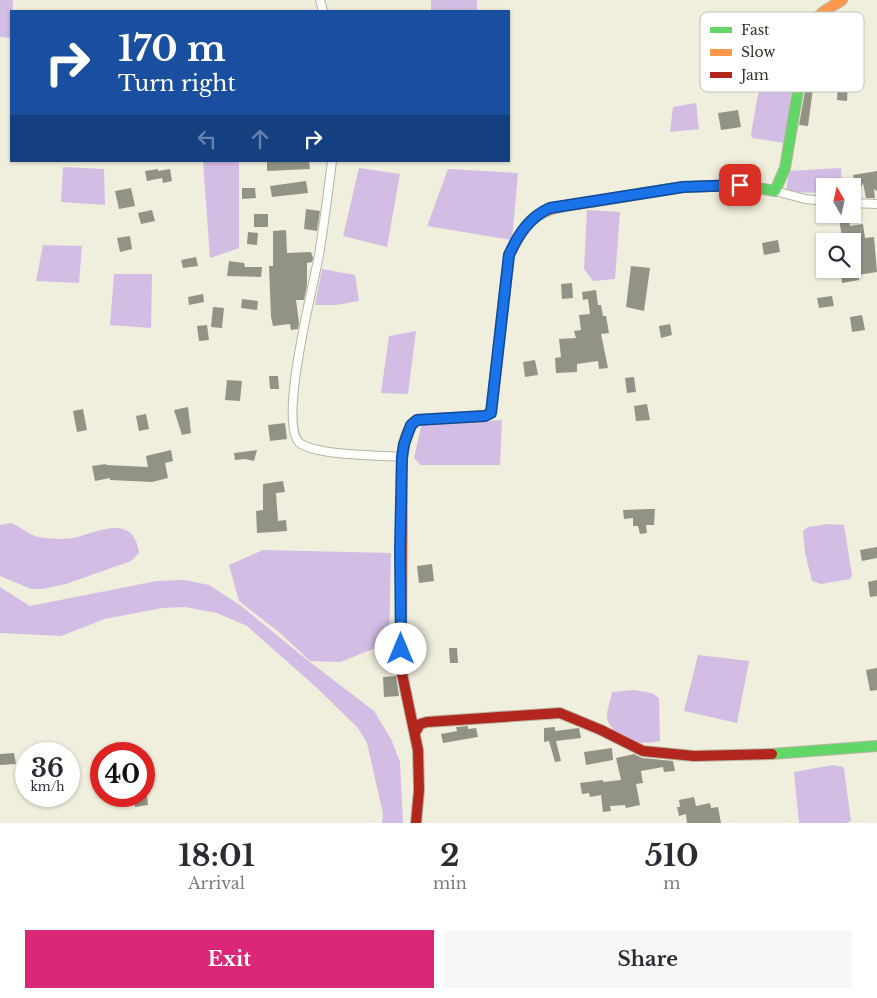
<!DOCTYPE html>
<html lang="en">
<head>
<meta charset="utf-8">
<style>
  body { margin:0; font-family:"Libre Baskerville",serif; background:#f7f7f7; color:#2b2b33; height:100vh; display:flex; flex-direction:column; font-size:19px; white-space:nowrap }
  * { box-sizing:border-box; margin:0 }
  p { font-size:16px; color:#7c7c81 }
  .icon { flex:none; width:28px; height:28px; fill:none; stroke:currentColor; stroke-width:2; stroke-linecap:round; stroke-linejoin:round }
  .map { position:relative; height:823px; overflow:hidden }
  .details { display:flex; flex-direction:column; background:#fff; flex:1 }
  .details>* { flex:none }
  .hud { position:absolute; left:10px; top:10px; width:500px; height:152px; border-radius:0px; box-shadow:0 1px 4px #0004; background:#1a4fa0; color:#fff; overflow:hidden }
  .needle { width:32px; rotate:351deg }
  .tools { position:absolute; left:816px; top:178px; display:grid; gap:10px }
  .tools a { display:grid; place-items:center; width:45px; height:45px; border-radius:0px; background:#fff; box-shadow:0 1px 4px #0004; font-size:25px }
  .speed { position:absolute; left:15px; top:742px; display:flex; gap:10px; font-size:25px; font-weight:700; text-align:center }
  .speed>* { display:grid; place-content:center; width:65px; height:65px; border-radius:50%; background:#fff; box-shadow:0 1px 4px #0004; line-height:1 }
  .speed small { font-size:12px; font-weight:400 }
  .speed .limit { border:8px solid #d22; background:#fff; color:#111 }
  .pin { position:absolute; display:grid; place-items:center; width:42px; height:42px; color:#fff; margin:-21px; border-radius:10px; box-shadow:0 2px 8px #0006 }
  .me { position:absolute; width:55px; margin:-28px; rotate:0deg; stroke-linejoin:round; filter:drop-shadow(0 0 4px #0008) }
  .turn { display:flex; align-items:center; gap:18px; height:105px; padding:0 25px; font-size:22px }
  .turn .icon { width:65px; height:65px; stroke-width:2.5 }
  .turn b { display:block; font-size:35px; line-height:42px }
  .lanes { display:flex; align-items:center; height:48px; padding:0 25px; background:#0003; justify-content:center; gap:25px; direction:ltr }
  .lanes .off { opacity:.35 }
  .eta { display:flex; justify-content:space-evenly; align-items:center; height:85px; text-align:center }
  .eta b { font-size:30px; font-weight:700; line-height:35px }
  .action { display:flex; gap:10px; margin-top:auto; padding:10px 25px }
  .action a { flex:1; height:58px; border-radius:0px; background:#db2777; color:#fff; font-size:20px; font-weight:700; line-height:58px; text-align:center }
  .action a+a { background:#f7f7f7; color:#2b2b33 }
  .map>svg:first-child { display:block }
</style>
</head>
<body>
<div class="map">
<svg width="877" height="823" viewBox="0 0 877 823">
  <rect width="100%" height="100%" fill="#f0efdd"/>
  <!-- water -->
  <g fill="#d3bde4">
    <path d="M0 0H13L11 38 0 37Z"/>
    <rect x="431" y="0" width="46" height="11"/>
    <path d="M768 52 792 54 796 56 785 143 752 138 751 134 765 55Z"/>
    <path d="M696 103 699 129 670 132 673 107Z"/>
    <path d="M203 161H239V248L210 258Z"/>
    <path d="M63 167 104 169 105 205 61 202Z"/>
    <path d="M359 168 400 174 387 247 343 236Z"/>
    <path d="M841 168 842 186H825V193L786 192 789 171Z"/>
    <path d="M448 169 518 173 512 240 427 226Z"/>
    <path d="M587 210 620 212 615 279 593 281 584 269Z"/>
    <path d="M43 245 82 246 79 283 36 281Z"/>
    <path d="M322 269 355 275 359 301 336 305H315Z"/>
    <path d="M114 274H152L151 328 110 325Z"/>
    <path d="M416 331 408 394 381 393 389 336Z"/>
    <path d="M502 420 500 465H421L414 458 421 426Z"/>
    <path d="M11 523C21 526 28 535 39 537 49 539 67 540 78 537 102 530 134 515 139 553L131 561 66 584 42 589H31L0 576V525Z"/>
    <path d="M828 524 844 525 852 575 850 579 821 584 812 581 805 553 803 531 808 527Z"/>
    <path d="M263 550 391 553 389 643 340 662 310 661 280 633 239 601 229 565Z"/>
    <path d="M184 580 209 585 240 605 306 659 374 711 391 739 400 762 403 823H382L383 814 367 743 358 728 317 688 247 626 217 613 185 607 162 608 105 619 61 636 0 633V587L30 606 156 581Z"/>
    <path d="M698 655 749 661 737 723 684 711Z"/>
    <path d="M634 690 652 693 659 698 660 741C654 742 649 743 643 743 630 742 607 731 607 716 607 709 611 699 612 692Z"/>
    <path d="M833 765 843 767 844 769 851 821 847 823H799L794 772Z"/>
  </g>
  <!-- building -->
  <g fill="#939385">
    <path d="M807 80 814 81 808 126 799 125Z"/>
    <path d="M838 84H848L847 101 837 100Z"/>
    <path d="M738 110 741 127 721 130 718 113Z"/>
    <path d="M309 161 310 169 267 171V162Z"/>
    <path d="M158 169V171L170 169 172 181 163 183 162 178 147 181 145 171Z"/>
    <path d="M877 171V191L874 189 875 198H866L863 183 857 196 853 175Z"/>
    <path d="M306 181 308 193 272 197 270 186Z"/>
    <path d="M131 188 135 206 119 209 115 191Z"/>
    <path d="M242 188H255L256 198 242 199Z"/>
    <path d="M306 209 320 211 317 231 304 229Z"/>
    <path d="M152 210 155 221 141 224 138 213Z"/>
    <rect x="254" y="214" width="14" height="13"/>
    <path d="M848 218 850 226 863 224 865 238 874 237 877 272 858 275 859 280 842 283 840 269H852V235L842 237 839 219Z"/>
    <path d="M286 230 287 253 311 252 313 258 312 262 307 263V285L304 300H296L299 323 298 329 291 330 290 324 273 326 271 317 269 266H273V231Z"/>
    <path d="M248 232 258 233 257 245 247 244Z"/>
    <path d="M130 236 132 249 120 252 117 238Z"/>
    <path d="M778 240 780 252 764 255 762 243Z"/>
    <path d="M196 257 198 266 183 268 181 260Z"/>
    <path d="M229 261 244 263 245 267H262L261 277 227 276Z"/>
    <path d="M631 266 650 268 644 311 626 307Z"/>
    <path d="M572 283 573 298 562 299 561 284Z"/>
    <path d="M596 290 598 305H601L603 316H606L609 333 601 334 608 368 599 369 598 361 577 364V372L556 373 555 358 561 357 559 339 576 338 574 331 581 330 579 315 590 314 588 299 583 300 582 292Z"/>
    <path d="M203 294 204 302 189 305 188 297Z"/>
    <path d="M832 296 834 306 819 308 817 298Z"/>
    <path d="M242 299 258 301 257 310 241 308Z"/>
    <path d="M213 307 224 308 222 328 211 327Z"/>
    <path d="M862 315 865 330 852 332 850 317Z"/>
    <path d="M670 324 672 335 661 338 659 326Z"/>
    <path d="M207 325 209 340 199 341 197 326Z"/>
    <path d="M535 360 538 375 525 377 523 362Z"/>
    <path d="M269 376H278L279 389H270Z"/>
    <path d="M634 377 636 392 627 393 625 378Z"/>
    <path d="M227 380 242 381 240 401 225 400Z"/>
    <path d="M647 404 650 420 636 421 634 406Z"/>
    <path d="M188 407 191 433 182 435 174 410Z"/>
    <path d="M83 409 87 430 77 432 73 411Z"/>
    <path d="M146 414 149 429 139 431 136 416Z"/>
    <path d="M285 423 287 439 270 441 268 425Z"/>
    <path d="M171 450 173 461 165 463 168 478 152 482 110 480V478L95 481 92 466 106 464V465L148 467 146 456Z"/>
    <path d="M257 450 254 461 245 459 235 460 234 453Z"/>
    <path d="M283 481 285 492 276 493 278 521 286 520 287 531 257 533 256 511 263 510V484Z"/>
    <path d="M649 509H655L654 525H646L647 533 640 534 638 526H633V518L624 519 623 510Z"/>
    <path d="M877 547V558L862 561 860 550Z"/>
    <path d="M432 564 434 581 419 583 417 566Z"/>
    <path d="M877 580V596L870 597 868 582Z"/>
    <path d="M449 648H457L458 663H450Z"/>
    <path d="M877 668V690L870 691 866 670Z"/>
    <path d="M396 676 399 696 384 697 383 677Z"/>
    <path d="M468 726V729L476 728 478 737 443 743 441 734 457 731 456 727Z"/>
    <path d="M555 727V731L579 728 581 738 556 741 561 761 555 762 549 741 544 742V728Z"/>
    <path d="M612 748 613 760 586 765 584 752Z"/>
    <path d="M14 753 16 764 0 765V754Z"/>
    <path d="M634 754 642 758 673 761 675 771 664 772 663 767 641 771 643 783 636 784 640 805 626 808 625 805 610 806 611 811 603 812 601 795 590 797 589 793 582 794 580 783 603 780V782L621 780 616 758Z"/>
    <path d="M147 796 148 805 135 807 134 797Z"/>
    <path d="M694 797 696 806 710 803 711 808 718 807 721 823H687L686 814 679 816 677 807H680L679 800Z"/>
  </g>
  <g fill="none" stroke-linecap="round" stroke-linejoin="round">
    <defs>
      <g id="street">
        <path d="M320 0 323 11"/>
        <path d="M332 161C328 193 324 224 319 255 314 284 276 429 301 444 322 456 377 455 403 457"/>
        <path d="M775 191 805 199 825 201"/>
        <path d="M852 203 877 204"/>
      </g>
      <g id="fast">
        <path d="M591 202 683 187 740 185 775 191 785 168 800 79"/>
        <path d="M772 754 877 746"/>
      </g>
      <g id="slow">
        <path d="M800 79C803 61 804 38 814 21 820 12 833 6 842 0"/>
        <path d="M402 499C402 478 398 433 417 420L485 416 491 413 509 255C531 209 544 209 591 202"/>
      </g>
      <g id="jam">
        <path d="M402 499 401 669 418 750 419 790 416 823"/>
        <path d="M416 731 420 724 427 722 560 713 601 730 643 751 694 756 772 754"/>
      </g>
    </defs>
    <!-- street casing -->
    <use href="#street" stroke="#b5b4a5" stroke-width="10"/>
    <!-- fast casing -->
    <use href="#fast" stroke="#b5b4a5" stroke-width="12"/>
    <!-- slow casing -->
    <use href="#slow" stroke="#b5b4a5" stroke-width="12"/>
    <!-- jam casing -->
    <use href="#jam" stroke="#b5b4a5" stroke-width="12"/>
    <!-- street -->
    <use href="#street" stroke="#fdfdfa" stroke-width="8"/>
    <!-- fast -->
    <use href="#fast" stroke="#63d668" stroke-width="10"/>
    <!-- slow -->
    <use href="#slow" stroke="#ff974d" stroke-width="10"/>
    <!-- jam -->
    <use href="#jam" stroke="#b3261e" stroke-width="10"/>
  </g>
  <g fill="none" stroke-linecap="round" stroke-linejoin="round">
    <defs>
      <path id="route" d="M401 649 400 549 402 457 404 444 411 425 417 420 485 416 491 413 509 255C518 235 529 217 550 208L683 187 740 185"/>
    </defs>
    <!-- route casing -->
    <use href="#route" stroke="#114b97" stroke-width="12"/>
    <!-- route -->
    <use href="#route" stroke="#1a73e8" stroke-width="9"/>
  </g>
  <!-- legend -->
  <rect x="700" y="12" width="164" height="80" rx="8" fill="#fff" stroke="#c2c2be" stroke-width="1"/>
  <rect x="710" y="27" width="22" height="6" fill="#63d668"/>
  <rect x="710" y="49" width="22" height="7" fill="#ff974d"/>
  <rect x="710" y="72" width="22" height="6" fill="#b3261e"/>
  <g font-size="14" fill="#343326">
    <text x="741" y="35">Fast</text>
    <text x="741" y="57">Slow</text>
    <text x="741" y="80">Jam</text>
  </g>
</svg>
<div class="tools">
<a><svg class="needle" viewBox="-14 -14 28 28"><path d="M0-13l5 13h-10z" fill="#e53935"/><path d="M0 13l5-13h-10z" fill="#7c7c81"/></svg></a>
<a><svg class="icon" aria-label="search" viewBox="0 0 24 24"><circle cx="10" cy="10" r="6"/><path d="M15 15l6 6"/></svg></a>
</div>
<div class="speed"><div>36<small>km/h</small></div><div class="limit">40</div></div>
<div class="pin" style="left:740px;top:185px;background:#d93025"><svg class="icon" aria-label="arrive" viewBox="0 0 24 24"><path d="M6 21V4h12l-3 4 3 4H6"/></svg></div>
<svg class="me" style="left:401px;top:649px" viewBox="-20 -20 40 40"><circle r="19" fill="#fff"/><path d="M0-13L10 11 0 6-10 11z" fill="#1a73e8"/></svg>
<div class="hud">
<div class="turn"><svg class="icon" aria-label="right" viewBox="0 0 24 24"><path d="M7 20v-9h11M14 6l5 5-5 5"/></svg><div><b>170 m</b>Turn right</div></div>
<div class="lanes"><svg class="icon off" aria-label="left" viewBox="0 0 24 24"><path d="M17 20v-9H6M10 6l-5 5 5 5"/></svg><svg class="icon off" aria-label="ahead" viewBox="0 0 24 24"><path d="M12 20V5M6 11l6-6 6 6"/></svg><svg class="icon" aria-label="right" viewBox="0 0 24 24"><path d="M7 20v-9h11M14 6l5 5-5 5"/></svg></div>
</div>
</div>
<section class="details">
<div class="eta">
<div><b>18:01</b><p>Arrival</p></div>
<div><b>2</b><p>min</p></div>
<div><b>510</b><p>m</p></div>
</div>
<div class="action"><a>Exit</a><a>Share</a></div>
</section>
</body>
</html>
